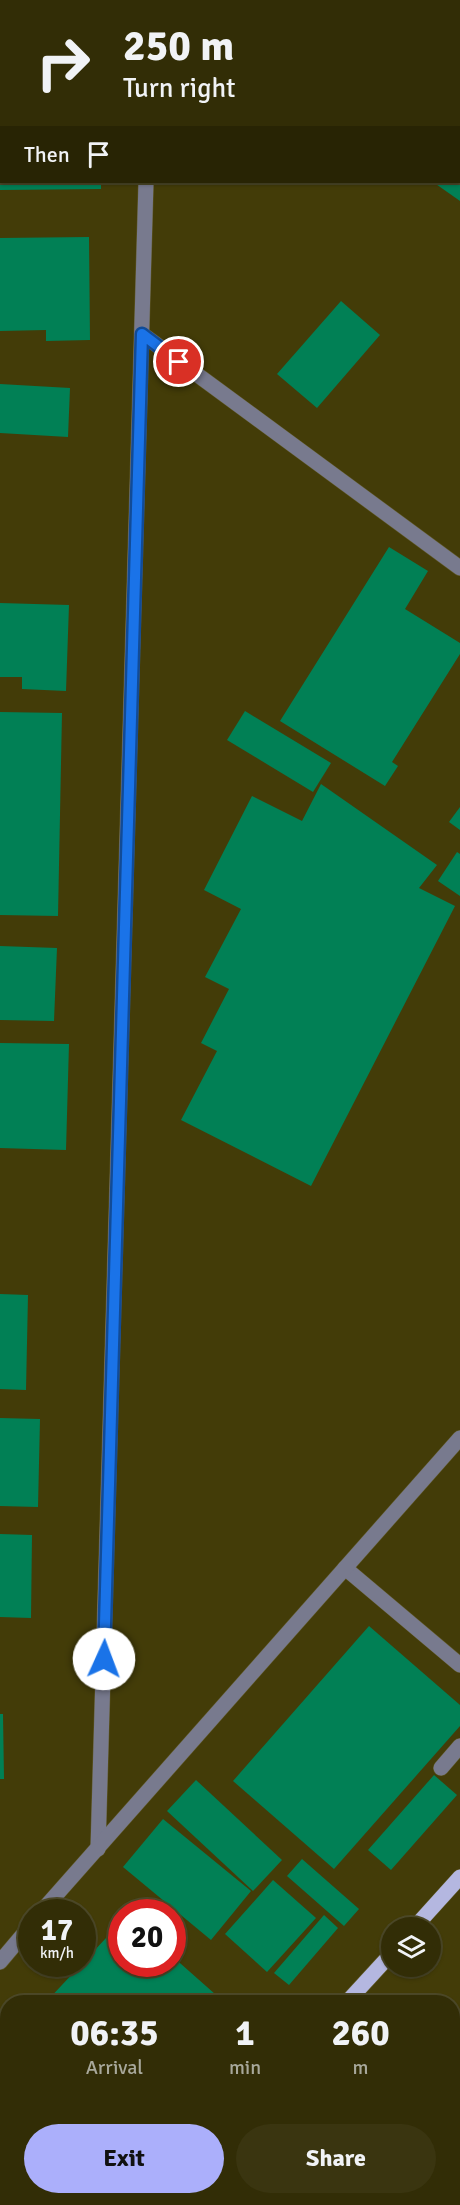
<!DOCTYPE html>
<html lang="en">
<head>
<meta charset="utf-8">
<style>
  body { margin:0; font-family:Signika,sans-serif; background:#3a3510; color:#f1f3f6; height:100vh; display:flex; flex-direction:column; font-size:22px; white-space:nowrap }
  * { box-sizing:border-box; margin:0 }
  p { font-size:20px; color:#a8a89b }
  .icon { flex:none; width:33px; height:33px; fill:none; stroke:currentColor; stroke-width:2; stroke-linecap:round; stroke-linejoin:round }
  .map { position:relative; flex:1; overflow:hidden }
  .side { position:absolute; left:0px; top:1995px; width:460px; height:210px; display:flex; flex-direction:column; background:#322d06; border-radius:24px 24px 0 0; box-shadow:0 2px 4px #0004,0 0 0 2px #4d4928 }
  .side>* { flex:none }
  .hud { position:absolute; left:0px; top:0px; width:460px; height:183px; box-shadow:0 2px 4px #0004,0 0 0 2px #4d4928; background:#322d06; color:#f1f3f6; overflow:hidden }
  .controls { position:absolute; left:381px; top:1917px; display:grid; gap:12px }
  .controls a { display:grid; place-items:center; width:60px; height:60px; border-radius:50%; background:#322d06; box-shadow:0 2px 4px #0004,0 0 0 2px #4d4928; font-size:30px }
  .speed { position:absolute; left:18px; top:1899px; display:flex; gap:12px; font-size:30px; font-weight:700; text-align:center }
  .speed>* { display:grid; place-content:center; width:78px; height:78px; border-radius:50%; background:#322d06; box-shadow:0 2px 4px #0004,0 0 0 2px #4d4928; line-height:1 }
  .speed small { font-size:15px; font-weight:400 }
  .speed .limit { border:9px solid #d22; background:#fff; color:#111 }
  .pin { position:absolute; display:grid; place-items:center; width:51px; height:51px; color:#fff; margin:-26px; border:3px solid #fff; border-radius:50%; box-shadow:0 2px 6px #0007 }
  .me { position:absolute; width:66px; margin:-33px; rotate:2deg; stroke-linejoin:round; filter:drop-shadow(0 0 4px #0008) }
  .turn { display:flex; align-items:center; gap:21px; height:126px; padding:0 24px; font-size:27px }
  .turn .icon { width:78px; height:78px; stroke-width:2.5 }
  .turn b { display:block; font-size:42px; line-height:51px }
  .then { display:flex; align-items:center; height:57px; padding:0 24px; background:#0003; gap:12px; font-size:22px }
  .eta { display:flex; justify-content:space-evenly; align-items:center; height:102px; text-align:center }
  .eta b { font-size:36px; font-weight:700; line-height:42px }
  .primary-button { display:flex; gap:12px; margin-top:auto; padding:12px 24px }
  .primary-button a { flex:1; height:69px; border-radius:36px; background:#abaffb; color:#111; font-size:24px; font-weight:700; line-height:69px; text-align:center }
  .primary-button a+a { background:#3a3510; color:#f1f3f6 }
  .map>svg:first-child { display:block }
</style>
</head>
<body>
<div class="map">
<svg width="460" height="2205" viewBox="0 0 460 2205">
  <rect width="100%" height="100%" fill="#433c08"/>
  <!-- building -->
  <g fill="#018055">
    <path d="M0 182H101V189L0 190Z"/>
    <path d="M433 182H460V201Z"/>
    <path d="M89 237 90 340 46 341V330L0 331V238Z"/>
    <path d="M341 301 380 335 317 408 277 374Z"/>
    <path d="M0 384 70 388 68 437 0 433Z"/>
    <path d="M389 547 428 571 405 609 460 643V654L392 762 398 766 385 786 280 721Z"/>
    <path d="M0 603 69 605 66 691 22 689V677H0Z"/>
    <path d="M245 711 331 763 313 792 227 740Z"/>
    <path d="M0 712 62 713 58 916 0 915Z"/>
    <path d="M321 784 437 865 419 888 455 906 311 1186 181 1120 217 1051 201 1043 229 989 205 977 241 909 204 890 252 796 302 821Z"/>
    <path d="M460 807V830L449 822Z"/>
    <path d="M457 852 460 854V896L438 881Z"/>
    <path d="M0 946 57 948 54 1021 0 1020Z"/>
    <path d="M0 1043 69 1044 66 1150 0 1148Z"/>
    <path d="M0 1294 28 1295 26 1390 0 1389Z"/>
    <path d="M0 1418 40 1419 38 1507 0 1506Z"/>
    <path d="M0 1534 32 1535 31 1618 0 1617Z"/>
    <path d="M369 1626 460 1705V1726L334 1869 233 1781Z"/>
    <path d="M0 1714H3L4 1779H0Z"/>
    <path d="M434 1775 457 1795 391 1870 368 1850Z"/>
    <path d="M196 1780 282 1860 253 1891 167 1811Z"/>
    <path d="M163 1819 251 1891 211 1940 123 1867Z"/>
    <path d="M302 1859 359 1909 344 1926 287 1876Z"/>
    <path d="M273 1880 316 1918 267 1972 225 1934Z"/>
    <path d="M324 1915 338 1928 289 1985 274 1973Z"/>
    <path d="M122 1921V1964H172V1956L224 2002H46Z"/>
    <path d="M8 2119V2198H54L48 2205H0V2127Z"/>
  </g>
  <g fill="none" stroke-linecap="round" stroke-linejoin="round">
    <defs>
      <g id="minor">
        <path d="M458 0 460 1"/>
        <path d="M150 2V0"/>
        <path d="M142 334 460 568"/>
        <path d="M345 1568 460 1665"/>
        <path d="M441 1768 460 1746"/>
        <path d="M98 1849 146 182"/>
        <path d="M41 1912 460 1438"/>
        <path d="M0 1962 32 1924"/>
        <path d="M0 2079 8 2070"/>
      </g>
      <g id="major">
        <path d="M414 1928 460 1877"/>
        <path d="M347 2002 392 1953"/>
        <path d="M453 2034 460 2026"/>
        <path d="M165 2205 171 2198"/>
        <path d="M298 2205 305 2198"/>
      </g>
    </defs>
    <!-- minor casing -->
    <use href="#minor" stroke="#605929" stroke-width="16"/>
    <!-- major casing -->
    <use href="#major" stroke="#605929" stroke-width="16"/>
    <!-- minor -->
    <use href="#minor" stroke="#787a8e" stroke-width="15"/>
    <!-- major -->
    <use href="#major" stroke="#b4b7e0" stroke-width="15"/>
  </g>
  <g fill="none" stroke-linecap="round" stroke-linejoin="round">
    <defs>
      <path id="route" d="M104 1659 142 334 179 362"/>
    </defs>
    <!-- route casing -->
    <use href="#route" stroke="#114b97" stroke-width="15"/>
    <!-- route -->
    <use href="#route" stroke="#1a73e8" stroke-width="10"/>
  </g>
</svg>
<div class="controls">
<a><svg class="icon" aria-label="layers" viewBox="0 0 24 24"><path d="M12 4l9 5-9 5-9-5zM3 14l9 5 9-5"/></svg></a>
</div>
<div class="speed"><div>17<small>km/h</small></div><div class="limit">20</div></div>
<div class="pin" style="left:179px;top:362px;background:#d93025"><svg class="icon" aria-label="arrive" viewBox="0 0 24 24"><path d="M6 21V4h12l-3 4 3 4H6"/></svg></div>
<svg class="me" style="left:104px;top:1659px" viewBox="-20 -20 40 40"><circle r="19" fill="#fff"/><path d="M0-13L10 11 0 6-10 11z" fill="#1a73e8"/></svg>
<div class="hud">
<div class="turn"><svg class="icon" aria-label="right" viewBox="0 0 24 24"><path d="M7 20v-9h11M14 6l5 5-5 5"/></svg><div><b>250 m</b>Turn right</div></div>
<div class="then">Then<svg class="icon" aria-label="arrive" viewBox="0 0 24 24"><path d="M6 21V4h12l-3 4 3 4H6"/></svg></div>
</div>
<section class="side">
<div class="eta">
<div><b>06:35</b><p>Arrival</p></div>
<div><b>1</b><p>min</p></div>
<div><b>260</b><p>m</p></div>
</div>
<div class="primary-button"><a>Exit</a><a>Share</a></div>
</section>
</div>
</body>
</html>
